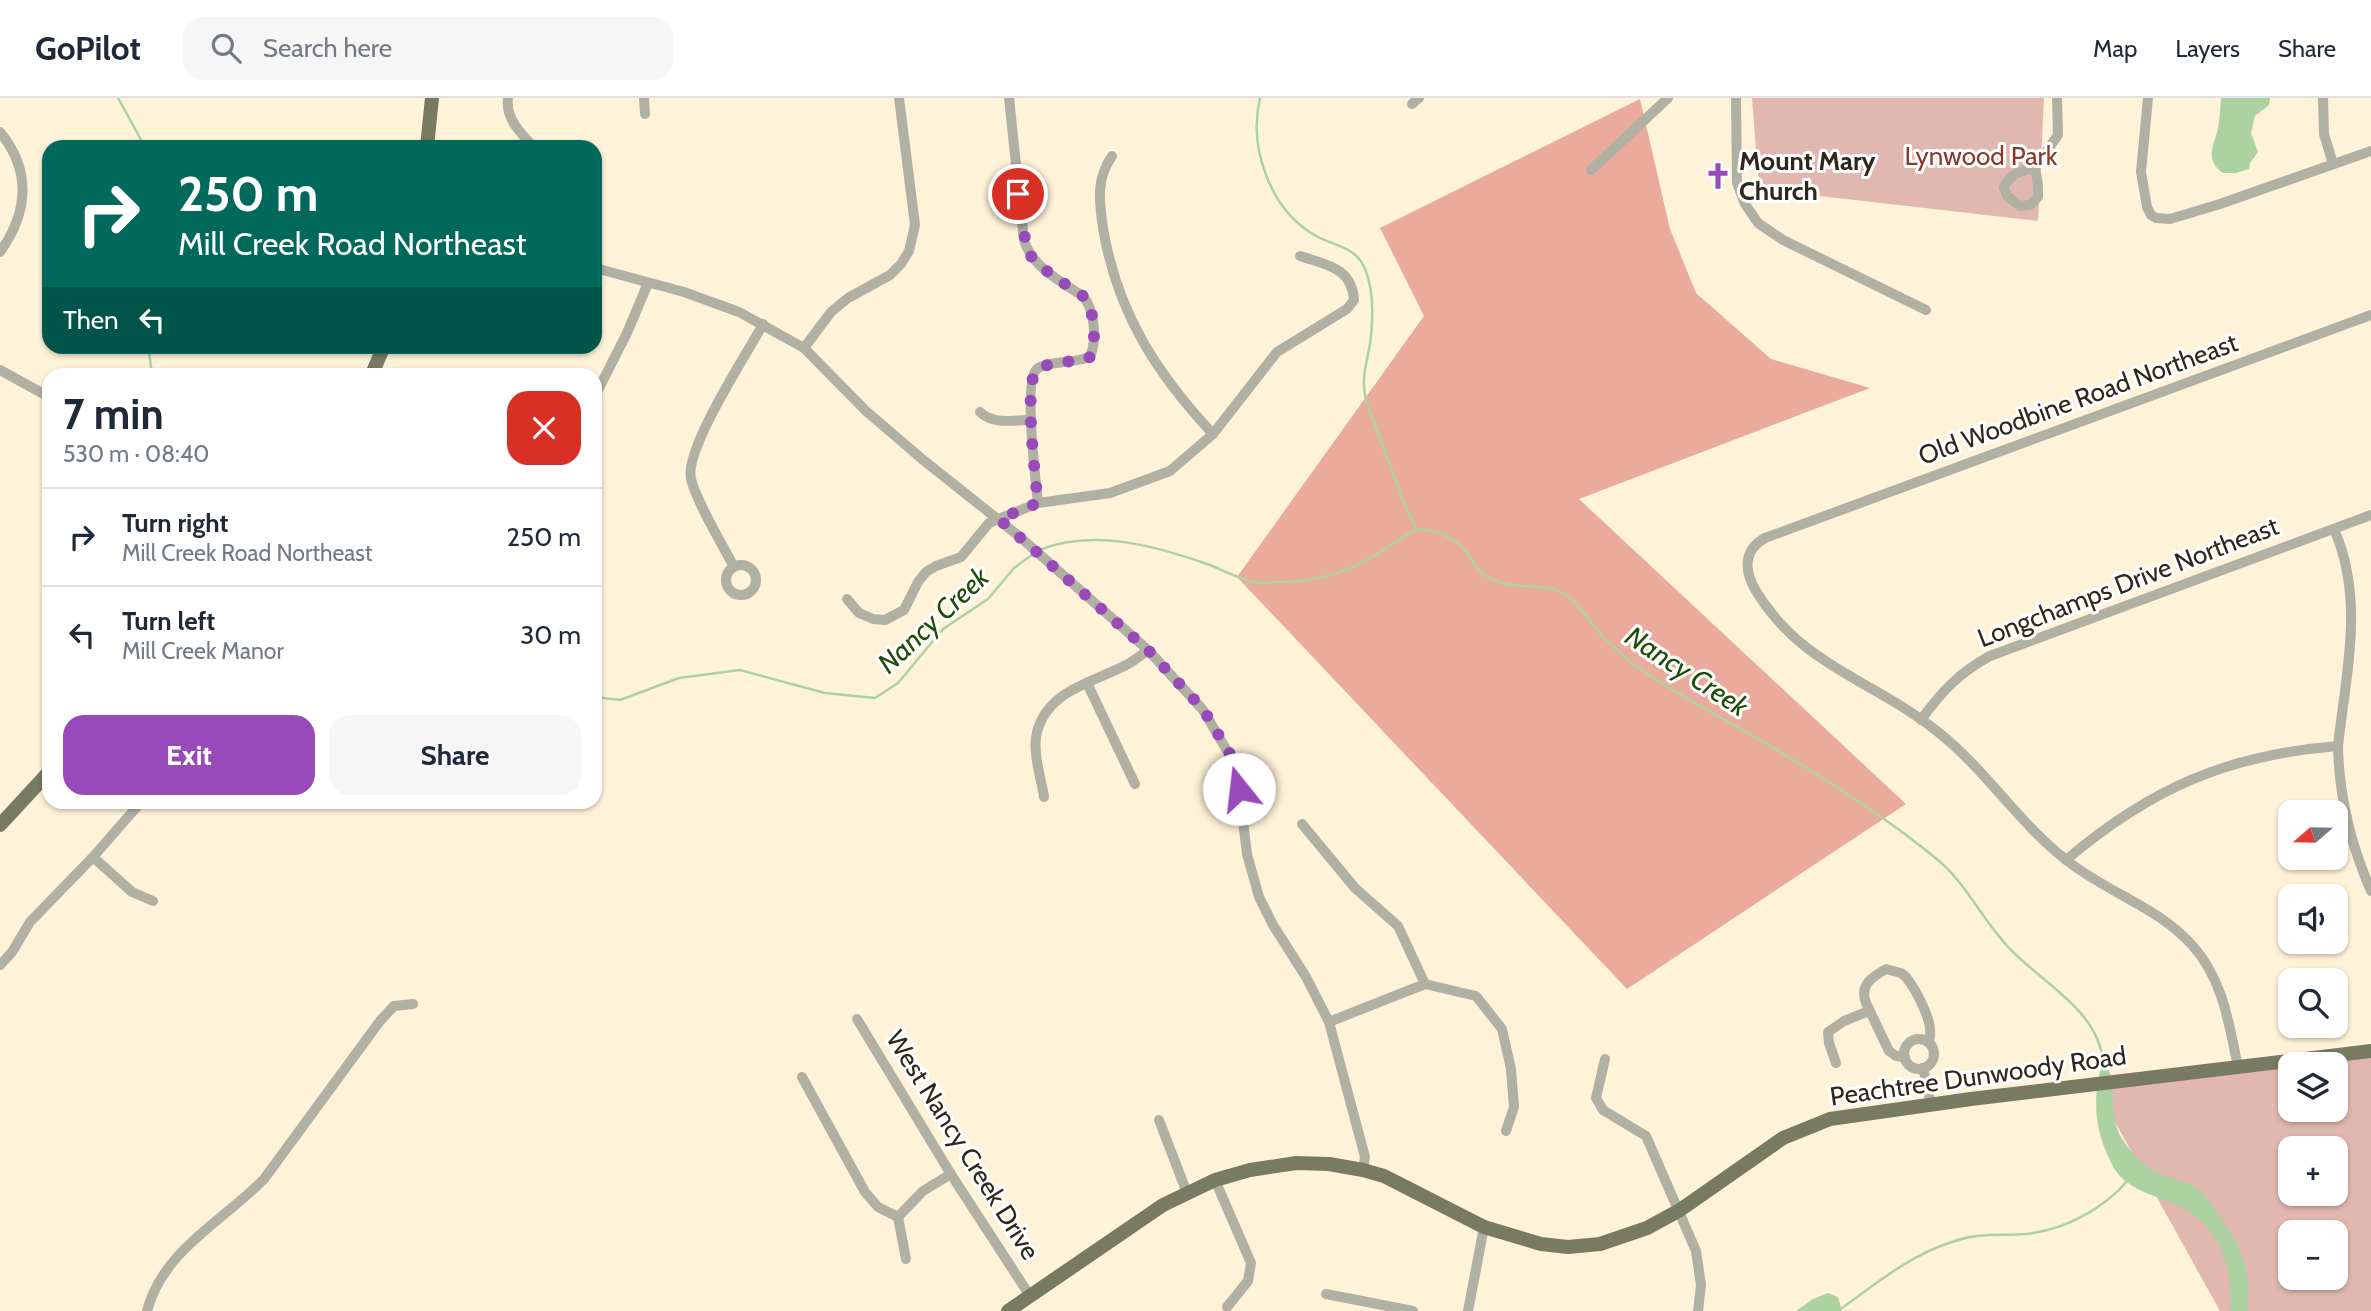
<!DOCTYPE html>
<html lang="en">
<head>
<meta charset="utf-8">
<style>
  body { margin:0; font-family:Cabin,sans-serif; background:#f6f6f7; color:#1f2937; height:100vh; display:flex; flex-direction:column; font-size:26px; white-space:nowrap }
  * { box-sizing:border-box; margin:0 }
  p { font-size:23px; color:#747a83 }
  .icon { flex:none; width:38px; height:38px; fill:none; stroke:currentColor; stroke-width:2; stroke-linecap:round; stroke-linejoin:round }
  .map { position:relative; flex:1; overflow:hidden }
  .drawer { position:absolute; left:42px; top:270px; width:560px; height:441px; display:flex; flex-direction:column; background:#fff; border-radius:21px; box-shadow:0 2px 5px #0004 }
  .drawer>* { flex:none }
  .banner { position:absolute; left:42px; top:42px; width:560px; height:214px; border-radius:21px; box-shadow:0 2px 5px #0004; background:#00695c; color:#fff; overflow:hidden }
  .needle { width:46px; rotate:250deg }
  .controls { position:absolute; left:2278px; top:702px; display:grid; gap:14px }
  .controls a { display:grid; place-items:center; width:70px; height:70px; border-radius:14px; background:#fff; box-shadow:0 2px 5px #0004; font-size:35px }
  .pin { position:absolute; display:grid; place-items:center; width:60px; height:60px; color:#fff; margin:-30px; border:4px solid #fff; border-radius:50%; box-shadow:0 2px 7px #0007 }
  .me { position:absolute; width:77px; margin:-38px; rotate:344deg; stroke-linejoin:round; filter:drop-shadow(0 0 5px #0008) }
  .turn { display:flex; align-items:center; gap:24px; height:147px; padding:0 21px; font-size:32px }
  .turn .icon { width:91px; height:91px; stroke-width:2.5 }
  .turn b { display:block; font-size:49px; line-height:60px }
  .then { display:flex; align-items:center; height:66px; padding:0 21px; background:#0003; gap:14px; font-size:26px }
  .round { display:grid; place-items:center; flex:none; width:74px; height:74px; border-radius:21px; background:#f6f6f7 }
  .summary { display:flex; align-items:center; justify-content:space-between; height:119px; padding:0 21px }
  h1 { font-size:42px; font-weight:800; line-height:52px }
  .button { display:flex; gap:14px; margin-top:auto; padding:14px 21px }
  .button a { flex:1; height:80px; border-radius:21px; background:#9849ba; color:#fff; font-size:28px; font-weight:800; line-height:80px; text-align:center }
  .button a+a { background:#f6f6f7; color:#1f2937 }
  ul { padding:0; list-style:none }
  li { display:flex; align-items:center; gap:21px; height:98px; padding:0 21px; border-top:2px solid #e0e1e3 }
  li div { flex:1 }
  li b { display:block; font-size:26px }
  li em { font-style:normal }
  header { display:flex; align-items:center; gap:42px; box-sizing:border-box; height:98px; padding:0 35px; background:#fff; border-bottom:2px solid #e0e1e3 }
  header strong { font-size:33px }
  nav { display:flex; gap:38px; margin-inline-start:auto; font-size:24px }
  .search { width:490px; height:63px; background:#f6f6f7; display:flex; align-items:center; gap:18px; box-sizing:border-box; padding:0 24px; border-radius:21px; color:#747a83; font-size:26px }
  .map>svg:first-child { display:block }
</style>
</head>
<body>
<header>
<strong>GoPilot</strong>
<div class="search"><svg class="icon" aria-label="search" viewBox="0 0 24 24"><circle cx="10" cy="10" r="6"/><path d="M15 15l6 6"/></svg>Search here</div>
<nav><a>Map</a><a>Layers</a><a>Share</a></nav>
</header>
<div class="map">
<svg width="2371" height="1213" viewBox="0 0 2371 1213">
  <rect width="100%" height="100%" fill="#fef2d8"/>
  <!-- green -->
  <g fill="#e1b8af" fill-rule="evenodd">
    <path d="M1752 0H2044L2038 123 1767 92 1758 77Z"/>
    <path d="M2371 951V1213H2220L2095 988ZM2291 966H2336V1012H2291ZM2291 1050H2336V1096H2291ZM2291 1134H2336V1180H2291Z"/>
  </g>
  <!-- forest -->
  <path fill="#eaaa9c" d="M1640 1 1670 131 1696 195 1771 261 1870 290 1579 401 1906 706 1627 891 1237 479 1424 218 1380 130Z"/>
  <!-- water -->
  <g fill="#add2a1">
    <path d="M2221 0H2270L2269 7 2255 18 2251 35 2258 54 2250 65 2249 71 2236 75H2223C2206 63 2212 51 2217 34 2220 23 2220 11 2221 0Z"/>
    <path d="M2103 962C2120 985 2107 1014 2121 1039 2130 1055 2147 1071 2165 1078 2175 1081 2185 1083 2195 1089 2206 1096 2212 1107 2219 1118 2243 1150 2252 1173 2247 1213H2230C2234 1172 2220 1128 2181 1109 2164 1100 2144 1097 2128 1085 2119 1079 2113 1070 2109 1060 2093 1027 2093 997 2103 962Z"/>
    <path d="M1828 1195 1838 1199 1842 1213H1796L1813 1201Z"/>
  </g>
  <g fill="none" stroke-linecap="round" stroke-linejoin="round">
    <!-- stream -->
    <g stroke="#add2a1" stroke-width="2.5">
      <path d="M118 0 145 49"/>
      <path d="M1260 0C1248 51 1271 114 1318 139 1336 148 1357 150 1365 171 1374 192 1373 223 1370 246 1366 269 1361 279 1366 303L1403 402 1416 431"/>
      <path d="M148 248 152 276"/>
      <path d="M1039 452C1094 430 1156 448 1210 467 1225 473 1243 483 1260 485 1264 486 1270 484 1275 484 1337 485 1367 463 1416 431 1435 432 1456 439 1467 455 1473 464 1478 473 1488 479 1514 494 1547 482 1569 499 1579 507 1588 521 1596 531 1609 546 1624 559 1639 570 1676 596 1715 616 1753 638 1817 675 1881 715 1938 762 1969 788 1985 828 2015 856 2047 887 2099 915 2103 964"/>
      <path d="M595 599 620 602 679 580 740 572 825 595 875 600 898 585 943 531 988 501 1014 470 1033 456"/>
      <path d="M1842 1210C1877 1185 1910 1157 1952 1144 1979 1134 1999 1138 2026 1136 2064 1132 2104 1111 2128 1082"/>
    </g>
    <!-- minor -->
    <g stroke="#b0b1a3" stroke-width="10">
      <path d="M508 0C505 20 521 36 534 49"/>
      <path d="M644 0 645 16"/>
      <path d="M1009 0 1024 142C1032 169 1060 183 1083 198 1095 212 1097 242 1090 259 1076 265 1047 263 1037 271 1023 282 1036 384 1038 405"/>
      <path d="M1736 0 1737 85 1745 106 1758 125 1783 142 1926 212"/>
      <path d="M2148 0 2141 74 2147 109 2151 117 2156 120 2170 121 2220 106 2371 53"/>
      <path d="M2323 0 2324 36 2333 66"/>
      <path d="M1412 6 1419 0"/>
      <path d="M0 34C32 73 28 115 0 154"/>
      <path d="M1112 58C1096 81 1099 103 1103 130 1117 214 1156 275 1213 336"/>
      <path d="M2035 70 2038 87V99L2030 107 2020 108 2007 98 2004 89C2010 76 2021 72 2035 70Z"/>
      <path d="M2035 70 2058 37 2057 0"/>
      <path d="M1591 72 1668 0"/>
      <path d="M595 170 684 194 739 214 804 250 866 313 922 361 1020 439 1148 552 1203 612 1229 656 1239 691 1247 756 1259 799 1273 827 1306 879 1329 924 1365 1059 1363 1072"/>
      <path d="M804 250 831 214 848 200 890 177 901 166 909 153 915 127 899 0"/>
      <path d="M0 272 49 299"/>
      <path d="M595 298 627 235 648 185"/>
      <path d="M980 314C993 327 1013 322 1031 322"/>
      <path d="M2334 431C2365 502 2346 574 2338 648 2339 698 2351 747 2371 793"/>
      <circle cx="741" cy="482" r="15"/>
      <path d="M734 469C722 446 697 405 691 381 684 351 747 256 763 226"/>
      <path d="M847 501 859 515 873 521 885 522 904 512 918 484 926 474 936 468 961 459 989 425 1038 405 1110 395 1170 373 1213 336 1277 254 1347 211 1354 202C1352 169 1326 167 1300 158"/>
      <path d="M1087 585 1135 686"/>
      <path d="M1921 622C1941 594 1960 574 1990 558L2371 417"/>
      <path d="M1044 699C1041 679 1032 654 1037 634 1048 592 1092 585 1126 567 1134 563 1141 557 1148 552"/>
      <path d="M1302 726 1355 790 1398 828 1425 886"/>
      <path d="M93 759 132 794 153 803"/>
      <path d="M2066 762C2151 690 2227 657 2338 648"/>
      <path d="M0 867 12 854 30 824 93 759 141 704"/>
      <path d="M857 921 952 1078 1030 1198"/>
      <path d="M1329 924 1425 886 1476 898 1502 931 1511 971 1514 1009 1506 1033"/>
      <circle cx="1919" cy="956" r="15"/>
      <path d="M1905 959 1896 958 1889 953 1866 905C1859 887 1872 879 1886 871L1901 875 1906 879C1916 892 1937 929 1928 944"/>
      <path d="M1605 961 1596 1000 1603 1012 1646 1038 1696 1153 1701 1187 1698 1213"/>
      <path d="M1836 965 1829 945 1828 934 1844 923 1869 913"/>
      <path d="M2238 969C2229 926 2223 881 2192 847 2157 808 2105 794 2065 761 2018 724 1985 671 1938 634 1874 582 1802 569 1756 493 1744 473 1743 452 1765 440L2371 217"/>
      <path d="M1923 970 1931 1006"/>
      <path d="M802 979 865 1094 878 1109 898 1119"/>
      <path d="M1159 1022 1187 1095"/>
      <path d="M1215 1082 1251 1165 1248 1183 1227 1209"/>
      <path d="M898 1119 923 1093 951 1076"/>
      <path d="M898 1119 906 1161"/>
      <path d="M1326 1196 1413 1213"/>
      <path d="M147 1213C163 1152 223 1123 264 1081L380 923 394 908 413 906"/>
      <path d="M1468 1213 1484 1129"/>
    </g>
    <!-- major -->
    <g stroke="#787b61" stroke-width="14">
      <path d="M427 49 432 0"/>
      <path d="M372 276 384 248"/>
      <path d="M0 727 49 674"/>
      <path d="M1008 1213 1163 1107 1215 1082 1250 1072 1296 1065 1329 1066 1363 1072 1384 1078 1484 1129 1541 1146 1568 1149 1600 1146 1647 1130 1680 1112 1783 1040 1830 1021 1971 1001 2371 953"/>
    </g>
  </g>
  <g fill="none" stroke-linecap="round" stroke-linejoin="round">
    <!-- route -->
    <path stroke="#9849ba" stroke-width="12" stroke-dasharray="0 21.6" d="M1018 96 1027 153 1034 162 1053 178 1083 198C1095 212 1097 242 1090 259 1076 265 1047 263 1037 272 1023 283 1036 384 1038 405L999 421 1148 552 1203 611 1230 656 1239 691"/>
  </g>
  <!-- icons -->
  <defs>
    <symbol id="church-bare" viewBox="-9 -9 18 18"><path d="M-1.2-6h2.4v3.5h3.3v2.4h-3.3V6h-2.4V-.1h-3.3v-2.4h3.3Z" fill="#9849ba" stroke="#fff" stroke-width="2.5" paint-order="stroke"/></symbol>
  </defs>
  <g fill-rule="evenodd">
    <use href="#church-bare" x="1699" y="59" width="38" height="38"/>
  </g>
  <g text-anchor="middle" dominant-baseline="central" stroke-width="6" stroke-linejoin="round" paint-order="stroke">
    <!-- park labels -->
    <g font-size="26" fill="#873b2b" stroke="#fff">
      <text x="1981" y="58">Lynwood Park</text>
    </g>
    <!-- poi labels -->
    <g font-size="26" font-weight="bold" fill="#2e281c" stroke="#fff" text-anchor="start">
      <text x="1739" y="63">Mount Mary<tspan x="1739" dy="30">Church</tspan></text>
    </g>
    <!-- street labels -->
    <g font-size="26" fill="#2e281c" stroke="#fff">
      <text transform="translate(2078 301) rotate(-20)">Old Woodbine Road Northeast</text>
      <text transform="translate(2128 484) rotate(-21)">Longchamps Drive Northeast</text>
      <text transform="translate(1978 978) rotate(-8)">Peachtree Dunwoody Road</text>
      <text transform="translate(963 1047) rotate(58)">West Nancy Creek Drive</text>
    </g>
    <!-- water labels -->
    <g font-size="28" font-style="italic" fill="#1e4d08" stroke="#fff">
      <text transform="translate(933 522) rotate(-43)">Nancy Creek</text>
      <text transform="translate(1687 573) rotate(33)">Nancy Creek</text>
    </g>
  </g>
</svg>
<div class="controls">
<a><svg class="needle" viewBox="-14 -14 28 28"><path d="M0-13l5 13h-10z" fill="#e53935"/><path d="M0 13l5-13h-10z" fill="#747a83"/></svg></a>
<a><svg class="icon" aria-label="sound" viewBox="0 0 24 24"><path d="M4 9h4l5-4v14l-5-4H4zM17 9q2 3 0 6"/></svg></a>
<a><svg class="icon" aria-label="search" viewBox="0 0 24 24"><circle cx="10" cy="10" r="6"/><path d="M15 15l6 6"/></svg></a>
<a><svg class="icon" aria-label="layers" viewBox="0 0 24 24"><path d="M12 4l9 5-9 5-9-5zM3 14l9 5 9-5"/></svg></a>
<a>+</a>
<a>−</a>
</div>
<div class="pin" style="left:1018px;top:96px;background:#d93025"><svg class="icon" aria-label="arrive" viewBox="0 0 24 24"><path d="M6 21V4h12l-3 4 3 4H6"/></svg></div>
<svg class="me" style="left:1239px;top:691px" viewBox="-20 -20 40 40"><circle r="19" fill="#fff"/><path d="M0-13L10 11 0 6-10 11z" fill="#9849ba"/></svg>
<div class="banner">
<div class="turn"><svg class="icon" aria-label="right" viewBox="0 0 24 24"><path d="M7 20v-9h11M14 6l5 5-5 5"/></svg><div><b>250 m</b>Mill Creek Road Northeast</div></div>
<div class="then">Then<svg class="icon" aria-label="left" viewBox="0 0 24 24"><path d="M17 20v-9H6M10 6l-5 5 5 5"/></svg></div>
</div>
<section class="drawer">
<div class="summary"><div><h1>7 min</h1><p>530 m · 08:40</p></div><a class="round" style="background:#d93025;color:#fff"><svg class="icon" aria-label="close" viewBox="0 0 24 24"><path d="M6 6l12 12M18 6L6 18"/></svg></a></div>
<ul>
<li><svg class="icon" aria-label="right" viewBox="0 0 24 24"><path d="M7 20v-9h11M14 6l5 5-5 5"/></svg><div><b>Turn right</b><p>Mill Creek Road Northeast</p></div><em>250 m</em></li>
<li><svg class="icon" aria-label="left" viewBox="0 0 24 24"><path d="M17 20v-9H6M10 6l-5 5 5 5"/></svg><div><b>Turn left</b><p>Mill Creek Manor</p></div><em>30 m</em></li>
</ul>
<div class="button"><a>Exit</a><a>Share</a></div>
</section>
</div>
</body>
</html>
